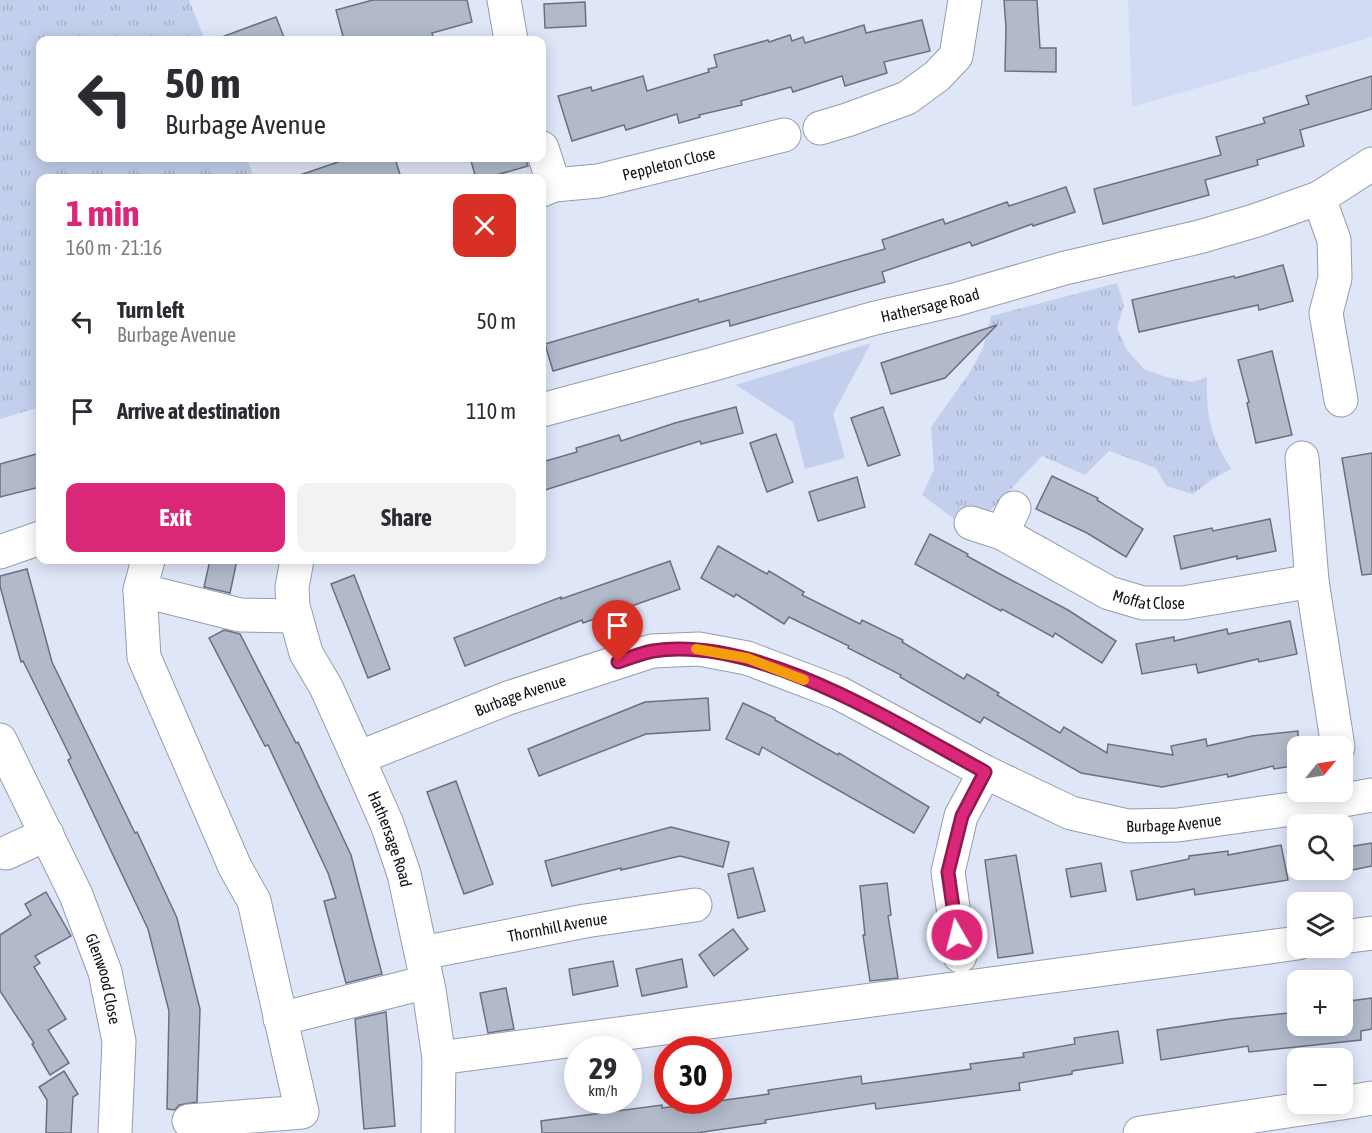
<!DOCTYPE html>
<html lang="en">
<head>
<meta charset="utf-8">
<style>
  body { margin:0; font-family:"Asap Condensed",sans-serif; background:#f2f2f3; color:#2b2b33; height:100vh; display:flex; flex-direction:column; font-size:22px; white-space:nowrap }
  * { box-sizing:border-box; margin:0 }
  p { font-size:20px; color:#7c7c81 }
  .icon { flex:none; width:33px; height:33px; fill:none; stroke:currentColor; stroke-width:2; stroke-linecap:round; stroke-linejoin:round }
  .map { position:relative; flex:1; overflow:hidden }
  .panel { position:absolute; left:36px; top:174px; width:510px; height:390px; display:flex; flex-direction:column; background:#fff; border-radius:12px; box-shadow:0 3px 15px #0003 }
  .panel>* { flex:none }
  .guide { position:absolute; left:36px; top:36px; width:510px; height:126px; border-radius:12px; box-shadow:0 3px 15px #0003; background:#fff; color:#2b2b33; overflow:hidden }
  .needle { width:39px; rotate:60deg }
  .tools { position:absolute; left:1287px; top:736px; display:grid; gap:12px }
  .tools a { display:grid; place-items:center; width:66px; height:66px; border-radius:12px; background:#fff; box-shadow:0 3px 15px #0003; font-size:30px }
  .speed { position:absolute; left:564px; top:1036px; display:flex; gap:12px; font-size:30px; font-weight:700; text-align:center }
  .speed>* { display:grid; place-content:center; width:78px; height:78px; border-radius:50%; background:#fff; box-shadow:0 3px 15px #0003; line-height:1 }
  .speed small { font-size:15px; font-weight:400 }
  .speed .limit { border:9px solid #d22; background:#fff; color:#111 }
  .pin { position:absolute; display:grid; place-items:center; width:51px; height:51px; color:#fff; margin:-62px -26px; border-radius:50% 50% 50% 0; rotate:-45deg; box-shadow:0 0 6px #0007 }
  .pin .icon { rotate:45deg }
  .me { position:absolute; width:66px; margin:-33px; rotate:352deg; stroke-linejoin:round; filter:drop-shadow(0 0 4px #0008) }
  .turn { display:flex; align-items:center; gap:21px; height:126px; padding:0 30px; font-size:27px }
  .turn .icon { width:78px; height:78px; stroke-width:2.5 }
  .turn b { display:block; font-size:42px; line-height:51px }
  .round { display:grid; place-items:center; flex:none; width:63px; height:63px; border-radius:12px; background:#f2f2f3 }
  .summary { display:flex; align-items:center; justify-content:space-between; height:102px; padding:0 30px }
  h1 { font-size:36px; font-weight:700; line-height:45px; color:#db2777 }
  .button { display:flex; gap:12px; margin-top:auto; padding:12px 30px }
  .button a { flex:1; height:69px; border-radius:12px; background:#db2777; color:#fff; font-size:24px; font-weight:700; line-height:69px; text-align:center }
  .button a+a { background:#f2f2f3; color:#2b2b33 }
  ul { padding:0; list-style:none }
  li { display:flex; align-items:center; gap:18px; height:90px; padding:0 30px }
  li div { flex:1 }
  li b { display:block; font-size:22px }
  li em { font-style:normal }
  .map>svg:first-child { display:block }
</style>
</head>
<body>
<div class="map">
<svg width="1372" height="1133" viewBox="0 0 1372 1133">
  <defs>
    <pattern id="park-tufts" width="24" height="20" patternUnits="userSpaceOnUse" patternTransform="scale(1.5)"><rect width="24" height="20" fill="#c3cfec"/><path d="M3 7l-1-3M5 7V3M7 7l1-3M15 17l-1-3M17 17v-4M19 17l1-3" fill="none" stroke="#a6b1ca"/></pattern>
  </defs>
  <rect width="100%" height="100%" fill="#dfe6f8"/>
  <!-- built -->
  <path fill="#d1dbf3" d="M1128 0H1372V37L1132 107Z"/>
  <!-- grass -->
  <path fill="#c3cfec" d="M871 343 833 414 845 458 805 469 793 422 736 385Z"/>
  <!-- park -->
  <g fill="url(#park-tufts)">
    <path d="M0 0H189L205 40H40V158H247L254 178H40V407L0 419Z"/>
    <path d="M1117 283 1124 305 1117 328 1127 350 1144 369 1166 377 1193 382 1207 377C1206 416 1210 435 1231 469L1211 480 1193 494 1166 486 1156 468 1109 451 1085 475 1042 456 992 509 965 527 922 495 934 470 931 427 970 372 983 348 991 316Z"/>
  </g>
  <!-- building -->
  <g fill="#b2baca" stroke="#6a7080" stroke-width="1.5">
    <path d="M373 0H467L472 22 432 33 434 40H344L336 10Z"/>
    <path d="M1004 0H1037L1040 48H1056V72L1005 71 1006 28Z"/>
    <path d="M585 2 586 26 545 28 544 4Z"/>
    <path d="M276 17 285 40H219V38Z"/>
    <path d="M922 20 930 51 884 62 887 73 845 86 842 76 793 92 791 87 741 101 742 105 699 115 700 117 679 123 677 114 626 130 624 125 572 141 558 96 591 87 592 91 643 76 647 91 709 72 708 69 717 67 714 55 768 40 769 42 790 35 792 41 803 37 805 43 864 25 866 33Z"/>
    <path d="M1372 76V109L1300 130 1304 146 1257 160 1258 165 1205 180 1209 195 1103 224 1094 189 1221 155 1216 137 1265 123 1263 118 1309 104 1306 96Z"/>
    <path d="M340 158H395L401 178H301L300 175 341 161Z"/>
    <path d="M470 158H525L528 166 486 178H476Z"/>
    <path d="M1066 187 1075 212 1033 226 1032 224 972 246 970 242 882 272 885 282 730 326 729 320 553 371 545 344 698 299 699 302 885 249 882 240 943 219 945 224 1007 202 1009 206Z"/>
    <path d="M1283 265 1293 301 1259 310 1258 305 1139 332 1132 300 1234 276 1235 278Z"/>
    <path d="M997 325 945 378 891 394 881 363Z"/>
    <path d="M1272 351 1292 435 1256 443 1247 403 1249 402 1238 360Z"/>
    <path d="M736 407 743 433 701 444 700 441 542 491V462L577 452 576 448 619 435 621 441 675 423Z"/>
    <path d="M883 407 900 455 868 466 851 418Z"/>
    <path d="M776 434 793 482 767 492 750 443Z"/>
    <path d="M40 453V487L0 497V464Z"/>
    <path d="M1372 453V574L1362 575 1342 458Z"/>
    <path d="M1052 476 1098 498 1097 500 1143 529 1126 557 1087 533 1036 509Z"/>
    <path d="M857 477 865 507 818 521 809 492Z"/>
    <path d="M1270 519 1276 551 1237 559V556L1181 569 1174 536 1212 528 1213 531Z"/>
    <path d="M930 534 968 554 967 556 998 573 1068 610 1116 641 1102 663 1055 633 1053 637 1002 609 1001 611 915 564Z"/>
    <path d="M718 546 767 574 769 571 804 592 802 595 860 624 862 620 903 640 902 642 964 679 967 674 999 693 997 695 1060 733 1064 727 1107 753 1108 744 1173 755 1171 746 1206 739 1207 746 1252 736 1298 731V765L1274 769 1273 766 1228 777 1227 774 1162 787 1081 773 984 717 980 723 900 677 901 675 848 648 849 646 789 617 784 624 736 594 734 597 701 578Z"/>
    <path d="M210 560H237L230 593 204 587Z"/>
    <path d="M670 561 680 589 583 623 582 620 465 666 454 638 561 597V599Z"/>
    <path d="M27 569 52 662 135 833 137 832 177 918 200 1009 197 1102 179 1105 175 1110 167 1109 169 1011 148 929 68 760 71 758 23 661 21 662 10 623 0 586V576Z"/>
    <path d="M354 575 390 669 368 678 331 584Z"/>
    <path d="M1290 621 1297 654 1259 662 1258 659 1198 673 1196 664 1142 674 1136 644 1174 637V641L1227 629 1228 634Z"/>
    <path d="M224 630 240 634 296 743 298 742 351 855 382 974 346 983 324 901 336 898 328 873 268 745 265 746 209 638Z"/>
    <path d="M708 698 710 730 646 734 539 776 528 749 645 702Z"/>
    <path d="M743 703 775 718V720L838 755 839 753 929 807 914 833 762 747 759 755 726 739Z"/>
    <path d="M456 781 493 884 464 894 427 792Z"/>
    <path d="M671 827 729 842 723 867 680 856 621 870V868L552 886 545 861Z"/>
    <path d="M1372 843V866L1342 872V848Z"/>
    <path d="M1281 845 1288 880 1195 895 1194 889 1137 900 1131 871 1189 859V856L1228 851V855Z"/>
    <path d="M1016 855 1033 953 998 958 985 860Z"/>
    <path d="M1101 863 1106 891 1071 897 1066 869Z"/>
    <path d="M753 868 765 911 738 918 728 874Z"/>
    <path d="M887 883 891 915 888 916 898 978 870 981 863 935H865L860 886Z"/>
    <path d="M46 892 71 936 35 956 40 963 34 967 66 1019 48 1030 69 1063 50 1075 32 1044 34 1043 0 991V935L31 915 25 904Z"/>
    <path d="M733 929 748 949 714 976 699 955Z"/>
    <path d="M682 959 687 987 642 996 636 969Z"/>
    <path d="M613 961 618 986 573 995 569 969Z"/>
    <path d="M506 988 514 1029 488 1033 480 993Z"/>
    <path d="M1372 998V1029L1361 1031V1040L1249 1052 1248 1046 1161 1060 1157 1030 1230 1019 1298 1012V1026H1342V1002Z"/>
    <path d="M386 1012 395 1126 364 1129 355 1019Z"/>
    <path d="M1118 1031 1123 1063 1072 1071V1074L1019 1083 1020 1090 876 1109 875 1103 765 1120 766 1123 696 1133H542L541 1121 662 1105V1108L718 1101 769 1094 768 1090 861 1076 862 1084 971 1069 970 1064 1024 1057 1023 1053 1075 1044 1074 1038Z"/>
    <path d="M64 1071 78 1094 73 1097 71 1133H46L47 1100 39 1087Z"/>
  </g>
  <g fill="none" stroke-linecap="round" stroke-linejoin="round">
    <defs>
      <g id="minor">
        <path d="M504 0 511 40"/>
        <path d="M820 128 847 120 907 98 937 76 956 56 965 0"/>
        <path d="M542 148 554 185"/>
        <path id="s1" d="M542 190 554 185 598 181 784 135"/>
        <path d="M1319 198 1334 240 1335 278 1326 313 1341 400"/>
        <path id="s2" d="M542 410 710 365 875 318 954 300 1065 268 1199 237 1254 221 1319 198 1372 164"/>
        <path d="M1302 458 1312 581 1338 747"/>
        <path id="s3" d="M971 523 1002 533 1109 593 1143 603H1183L1312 581"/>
        <path d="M1002 533 1014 508"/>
        <path d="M0 552 40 538"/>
        <path d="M148 560 140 590 240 615 295 616"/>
        <path id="s4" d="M297 560 292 587 293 606 306 653 326 687 358 758 387 824 404 874 429 990 439 1058 438 1133"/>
        <path d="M140 590 144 657 235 867 254 901 302 1112 189 1121"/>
        <path id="s5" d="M0 740 76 895 105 972 119 1041 115 1133"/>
        <path id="s6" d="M358 758 508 698 652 651 699 649 747 658 839 693 985 772 1071 813 1128 826 1178 825 1298 808 1372 795"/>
        <path d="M6 853 47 834"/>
        <path d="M1342 937 1372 933"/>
        <path id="s7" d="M422 953 585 921 695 905"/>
        <path d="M960 956 948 872 961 816 985 772"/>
        <path d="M280 1019 427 982"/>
        <path d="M439 1058 1298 943"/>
        <path d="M1342 1103 1372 1098"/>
        <path d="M1140 1133 1335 1104"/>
      </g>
    </defs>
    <!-- minor casing -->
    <use href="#minor" stroke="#959cad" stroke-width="35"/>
    <!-- minor -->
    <use href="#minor" stroke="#fff" stroke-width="33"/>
  </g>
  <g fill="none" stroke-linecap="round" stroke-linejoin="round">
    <defs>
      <path id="route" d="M618 662C629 658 642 653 653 651 758 635 895 723 985 772L962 816 948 872 957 935"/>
    </defs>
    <!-- route casing -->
    <use href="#route" stroke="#8e194d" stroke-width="15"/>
    <!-- route -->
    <use href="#route" stroke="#db2777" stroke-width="10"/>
    <!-- slow -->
    <path stroke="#f59e0b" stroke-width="10" d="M696 649 747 658 804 680"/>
  </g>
  <g text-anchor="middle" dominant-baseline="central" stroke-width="5" stroke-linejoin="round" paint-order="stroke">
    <!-- street labels -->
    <g font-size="16" fill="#111319" stroke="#dfe6f8">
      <text stroke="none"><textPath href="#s1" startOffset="130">Peppleton Close</textPath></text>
      <text stroke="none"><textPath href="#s2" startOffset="402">Hathersage Road</textPath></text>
      <text stroke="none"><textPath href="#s3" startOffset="196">Moffat Close</textPath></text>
      <text stroke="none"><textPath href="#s6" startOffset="174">Burbage Avenue</textPath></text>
      <text stroke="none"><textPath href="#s6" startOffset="873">Burbage Avenue</textPath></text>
      <text stroke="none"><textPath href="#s4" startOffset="300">Hathersage Road</textPath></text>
      <text stroke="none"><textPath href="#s7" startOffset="138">Thornhill Avenue</textPath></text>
      <text stroke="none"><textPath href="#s5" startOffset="261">Glenwood Close</textPath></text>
    </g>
  </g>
</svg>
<div class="tools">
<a><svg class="needle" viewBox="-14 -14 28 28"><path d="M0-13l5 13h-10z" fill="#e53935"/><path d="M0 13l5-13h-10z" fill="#7c7c81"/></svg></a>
<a><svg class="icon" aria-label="search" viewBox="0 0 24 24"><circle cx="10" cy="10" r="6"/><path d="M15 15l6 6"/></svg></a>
<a><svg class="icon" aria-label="layers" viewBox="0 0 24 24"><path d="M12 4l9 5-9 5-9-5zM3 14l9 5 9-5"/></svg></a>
<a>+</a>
<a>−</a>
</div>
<div class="speed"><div>29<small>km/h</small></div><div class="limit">30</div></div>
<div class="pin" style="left:618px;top:662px;background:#d93025"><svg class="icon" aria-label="arrive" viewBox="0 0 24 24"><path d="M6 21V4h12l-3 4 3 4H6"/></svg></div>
<svg class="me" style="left:957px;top:935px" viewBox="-20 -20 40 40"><circle r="17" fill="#db2777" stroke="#fff" stroke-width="3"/><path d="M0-11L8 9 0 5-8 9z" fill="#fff"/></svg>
<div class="guide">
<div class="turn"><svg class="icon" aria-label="left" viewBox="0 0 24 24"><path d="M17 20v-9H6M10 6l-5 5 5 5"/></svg><div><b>50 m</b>Burbage Avenue</div></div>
</div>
<section class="panel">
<div class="summary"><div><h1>1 min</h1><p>160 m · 21:16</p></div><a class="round" style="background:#d93025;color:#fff"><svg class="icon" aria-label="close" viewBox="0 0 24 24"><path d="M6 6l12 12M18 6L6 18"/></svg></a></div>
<ul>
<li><svg class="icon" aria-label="left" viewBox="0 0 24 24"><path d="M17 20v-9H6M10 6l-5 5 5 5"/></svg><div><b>Turn left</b><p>Burbage Avenue</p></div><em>50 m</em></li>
<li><svg class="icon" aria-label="arrive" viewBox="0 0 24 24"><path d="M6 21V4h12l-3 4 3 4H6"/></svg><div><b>Arrive at destination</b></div><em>110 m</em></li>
</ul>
<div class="button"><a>Exit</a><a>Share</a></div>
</section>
</div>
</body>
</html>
